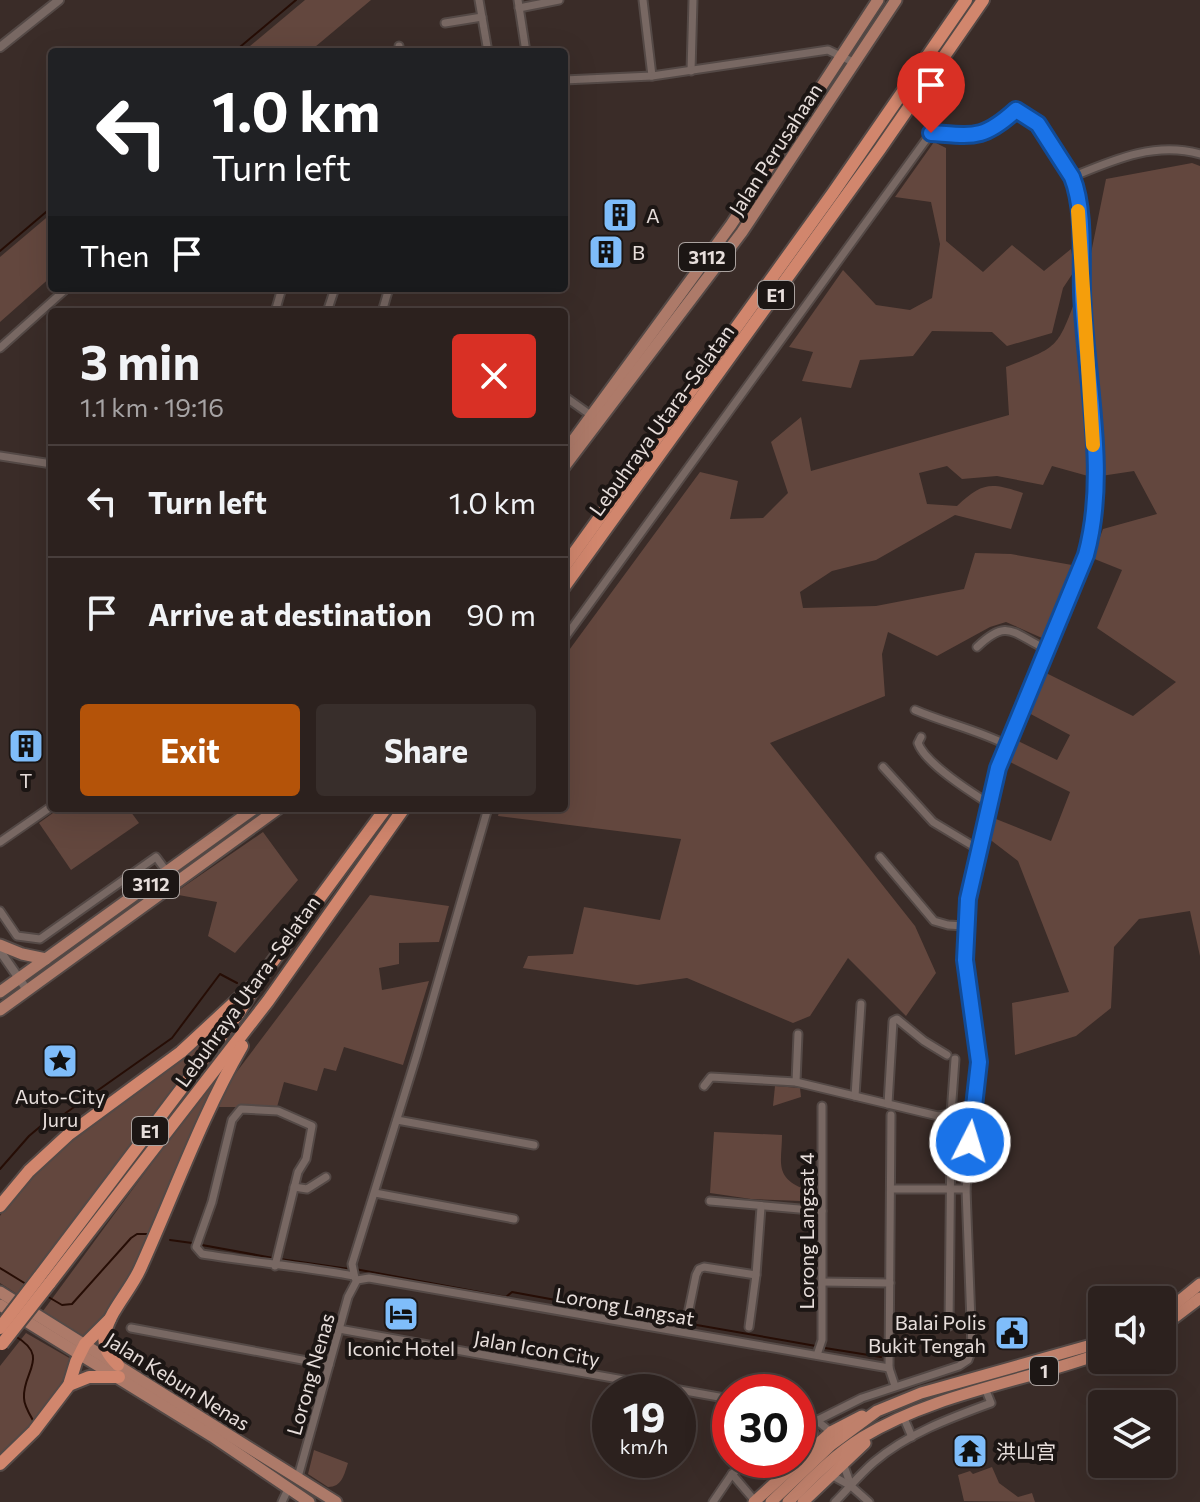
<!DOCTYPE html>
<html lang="en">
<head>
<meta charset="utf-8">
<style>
  body { margin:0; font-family:Commissioner,"Noto Sans SC",sans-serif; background:#382e2b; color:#f1f3f6; height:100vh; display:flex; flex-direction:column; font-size:30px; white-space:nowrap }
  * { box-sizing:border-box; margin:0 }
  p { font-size:26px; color:#a6a3a4 }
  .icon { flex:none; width:44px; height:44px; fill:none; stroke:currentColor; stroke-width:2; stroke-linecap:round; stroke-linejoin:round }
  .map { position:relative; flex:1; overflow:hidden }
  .panel { position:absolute; left:48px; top:308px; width:520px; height:504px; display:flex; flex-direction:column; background:#2c211e; border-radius:8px; box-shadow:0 8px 32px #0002,0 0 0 2px #483e3c }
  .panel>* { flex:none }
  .top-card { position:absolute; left:48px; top:48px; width:520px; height:244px; border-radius:8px; box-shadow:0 8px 32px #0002,0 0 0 2px #483e3c; background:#202124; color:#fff; overflow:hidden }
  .controls { position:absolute; left:1088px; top:1286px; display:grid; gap:16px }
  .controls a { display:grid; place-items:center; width:88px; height:88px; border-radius:8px; background:#2c211e; box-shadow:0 8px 32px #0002,0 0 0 2px #483e3c; font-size:40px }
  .speed { position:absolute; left:592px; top:1374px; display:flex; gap:16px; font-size:40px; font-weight:700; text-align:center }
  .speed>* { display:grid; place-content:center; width:104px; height:104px; border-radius:50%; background:#2c211e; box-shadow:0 8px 32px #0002,0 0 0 2px #483e3c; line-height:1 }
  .speed small { font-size:20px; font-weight:400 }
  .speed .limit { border:12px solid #d22; background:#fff; color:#111 }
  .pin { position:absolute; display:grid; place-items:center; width:68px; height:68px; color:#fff; margin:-82px -34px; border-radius:50% 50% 50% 0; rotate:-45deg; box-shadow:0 0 8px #0007 }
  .pin .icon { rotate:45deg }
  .me { position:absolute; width:88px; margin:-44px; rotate:5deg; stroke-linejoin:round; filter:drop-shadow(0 0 6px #0008) }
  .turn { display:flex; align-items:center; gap:28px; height:168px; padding:0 32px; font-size:36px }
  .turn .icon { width:104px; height:104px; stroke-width:2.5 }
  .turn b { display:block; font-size:56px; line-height:68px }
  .then { display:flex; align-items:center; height:76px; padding:0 32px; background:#0003; gap:16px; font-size:30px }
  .round { display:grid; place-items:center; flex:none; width:84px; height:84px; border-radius:8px; background:#382e2b }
  .head { display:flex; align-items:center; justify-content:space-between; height:136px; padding:0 32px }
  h1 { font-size:48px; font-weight:700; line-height:60px }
  .cta { display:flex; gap:16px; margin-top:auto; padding:16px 32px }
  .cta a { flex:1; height:92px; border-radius:8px; background:#b45309; color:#fff; font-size:32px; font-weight:700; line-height:92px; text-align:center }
  .cta a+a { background:#382e2b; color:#f1f3f6 }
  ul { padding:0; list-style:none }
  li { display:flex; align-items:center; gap:24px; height:112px; padding:0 32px; border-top:2px solid #483e3c }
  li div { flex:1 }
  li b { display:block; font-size:30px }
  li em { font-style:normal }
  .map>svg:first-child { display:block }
</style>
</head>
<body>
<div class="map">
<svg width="1200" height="1502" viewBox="0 0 1200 1502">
  <rect width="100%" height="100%" fill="#3a2c28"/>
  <!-- green -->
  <g fill="#63473e">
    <path d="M305 0H371L309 52H243Z"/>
    <path d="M934 142 946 148V241L983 272 1012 245 1044 271 1071 249 1075 270 1063 288 1052 333 1007 346 992 332 932 331 913 356 860 360 851 388 802 381 813 352 789 347 843 270 876 305 910 310 932 298 940 244 931 202 895 197Z"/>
    <path d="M1192 163 1200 166V956L1190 911 1139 919 1114 947 1111 1008 1076 1036 1015 1055 1012 1003 1069 992 1018 861 988 838 991 817 1051 841 1070 792 1006 760 1014 739 1057 760 1070 735 1025 711 1044 672 1133 716 1176 682 1097 628 1122 570 1092 558 1103 529 1157 514 1134 471 1101 476 1089 263 1106 179Z"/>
    <path d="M52 213V276L0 322V257Z"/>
    <path d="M1076 298 1088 476 1052 466 1043 485 997 476 962 479 947 466 919 473 927 504 957 506C982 482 991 482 1023 493L1011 529 955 515 876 560 832 571 800 592 803 608 876 606 964 589 975 553 1011 554 1072 565 1042 638 1006 622 990 627 937 656 888 632 882 654 885 696 770 743 915 926 936 973 906 1016 848 958 810 1016 793 1023 687 978 637 985 523 968 528 956 573 954 584 907 660 920 681 839 498 816 500 808H564V657L700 472 738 481 730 519 763 518 788 493 771 442 801 417 811 471 1009 415 1006 367C1057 347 1057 350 1076 298Z"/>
    <path d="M60 808H128L139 823 71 870 39 823Z"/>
    <path d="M263 832 298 880 235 953 208 936 217 902 173 894Z"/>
    <path d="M370 895 449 906 439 942 399 943V964L379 968 382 990 429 981 403 1065 344 1047 336 1071 324 1068 317 1091 284 1082 277 1107H218L232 1078Z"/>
    <path d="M219 1025 20 1296 0 1283V1216L20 1186 45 1159 175 1063Z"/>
    <path d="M236 1049C223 1074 208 1098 196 1124 177 1162 120 1329 82 1336L43 1311Z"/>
    <path d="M775 1086 800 1088 801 1097 773 1106Z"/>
    <path d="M714 1132 782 1135C782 1161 774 1176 802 1188L801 1201 751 1199 710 1193Z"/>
    <path d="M26 1333 71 1359C56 1405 32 1425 0 1460V1366Z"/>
    <path d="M314 1450 348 1463C344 1475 342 1487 328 1487L308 1474Z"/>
    <path d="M992 1467 999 1483 1018 1497 1032 1493 1035 1502 964 1501 958 1475 970 1471 973 1474Z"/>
  </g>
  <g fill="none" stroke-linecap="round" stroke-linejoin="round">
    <!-- stream -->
    <g stroke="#260d05" stroke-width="2">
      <path d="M234 52 296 0"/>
      <path d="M0 251 52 207"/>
      <path d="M0 1169 29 1136 42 1125 60 1117 172 1038 220 974 237 983"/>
      <path d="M170 1240 192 1243"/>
      <path d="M202 1245 273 1258"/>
      <path d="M280 1259 349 1269"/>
      <path d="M0 1268 26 1284"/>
      <path d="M355 1269 506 1297 512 1292 632 1314"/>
      <path d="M45 1295 62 1305 72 1304 131 1238 137 1234H147"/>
      <path d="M645 1316 681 1323"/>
      <path d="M691 1324 816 1346"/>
      <path d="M15 1336C51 1357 22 1372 24 1398 24 1406 30 1415 34 1422"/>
      <path d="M825 1348 881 1357"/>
    </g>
    <defs>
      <g id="minor">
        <path d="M479 0 488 52"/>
        <path d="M518 0 526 52"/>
        <path d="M643 0 652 76"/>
        <path d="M519 8 559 0"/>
        <path d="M445 23 482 17"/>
        <path d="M399 46V52"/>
        <path d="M691 71 693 0"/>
        <path d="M564 80 652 76 828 50 853 62"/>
        <path d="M1072 177C1113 160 1155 141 1200 154"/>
        <path d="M275 312 282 288"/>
        <path d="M327 312 335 288"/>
        <path d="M382 312 389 288"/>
        <path d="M0 348 67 288"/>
        <path d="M564 396 592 416"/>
        <path d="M0 456 52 464"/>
        <path d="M564 639 931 133C974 136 983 140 1016 110L1038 124 1076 186 1095 464 1093 530 1086 555 998 768 988 803 967 903 965 960 979 1062 966 1189 972 1349 968 1360 959 1366 862 1398 798 1430"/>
        <path d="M977 647C1008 617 1013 634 1046 649"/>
        <path d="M915 710C945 723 978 730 1007 745"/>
        <path d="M921 737 918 743C925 763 969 791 988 803"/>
        <path d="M883 767 933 822 978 849"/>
        <path d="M0 842 52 806"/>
        <path d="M880 857 934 921 948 925 965 926"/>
        <path d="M0 911 17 936 40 939 156 857 167 872"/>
        <path d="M796 1082 798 1034"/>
        <path d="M704 1086 711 1077 796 1082 938 1116 951 1114 972 1119"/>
        <path d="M855 1096 861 1004"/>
        <path d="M888 1104 893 1021 897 1019 924 1041 947 1055"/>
        <path d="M951 1114 955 1059"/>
        <path d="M891 1115 889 1368 895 1386"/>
        <path d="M397 1120 534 1145"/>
        <path d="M294 1187 307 1189 326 1177"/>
        <path d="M891 1189H966"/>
        <path d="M375 1193 514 1219"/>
        <path d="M710 1201 822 1211"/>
        <path d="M275 1266 298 1172 306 1159 312 1126 278 1111 241 1109 232 1120 212 1202 196 1247 202 1254C252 1262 304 1267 354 1276"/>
        <path d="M355 1278 352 1264 417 1054 488 808"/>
        <path d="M357 1280 369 1278 889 1368"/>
        <path d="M822 1282 890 1283"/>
        <path d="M687 1319 696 1275 699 1269 704 1267 756 1275"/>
        <path d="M949 1326 951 1133"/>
        <path d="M749 1327 756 1275 761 1207"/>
        <path d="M131 1328 329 1365"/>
        <path d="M339 1329 730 1399"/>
        <path d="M817 1355 822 1340V1106"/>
        <path d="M798 1411 816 1420 831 1432"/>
        <path d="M903 1416 912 1437"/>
        <path d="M809 1421 814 1433V1446"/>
        <path d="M843 1463 851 1486"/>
        <path d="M732 1474 755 1501"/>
        <path d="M831 1475 851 1486 869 1502"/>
        <path d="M298 1477 348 1297 357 1280"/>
        <path d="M282 1502 288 1489"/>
        <path d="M713 1502 732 1474 748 1460"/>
        <path d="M835 1502C848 1489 860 1474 874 1462 907 1434 950 1418 991 1403L985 1388"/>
      </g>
      <g id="tertiary">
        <path d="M0 47 59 0"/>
        <path d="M0 951 27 990"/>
      </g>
      <g id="primary">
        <path d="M564 453 731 225 878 0"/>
        <path d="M564 467 742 232 896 0"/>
        <path d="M0 945 22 954 46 959"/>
        <path d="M0 992 255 808"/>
        <path d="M0 1010 279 808"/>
        <path d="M0 1292 336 1502"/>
        <path d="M0 1305 212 1436 309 1502"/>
      </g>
      <g id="trunk">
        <path d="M1162 1315 1200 1284"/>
        <path d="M1162 1327 1200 1298"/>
        <path d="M754 1502 831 1432 862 1416"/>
        <path d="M771 1502 831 1445 877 1411 921 1393 1102 1342"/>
        <path d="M788 1502C811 1479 834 1455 863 1437 936 1393 1023 1382 1102 1353"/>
        <path d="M803 1502 865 1443"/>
      </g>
      <g id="motorway">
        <path d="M564 567 833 193 966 0"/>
        <path d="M564 587 880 149 983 0"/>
        <path d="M0 1206 29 1171 68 1135 181 1052 250 988"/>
        <path d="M39 1277 238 1014 257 983 386 808"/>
        <path d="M49 1284 268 1001 404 808"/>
        <path d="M118 1365C109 1356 102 1347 105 1333 111 1309 130 1291 140 1269 174 1194 201 1117 242 1046"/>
        <path d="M69 1385 89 1377H119"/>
        <path d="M0 1464 34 1431 69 1385 76 1362 85 1344 110 1319"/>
      </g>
    </defs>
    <!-- minor casing -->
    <use href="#minor" stroke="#544946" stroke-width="11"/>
    <!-- tertiary casing -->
    <use href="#tertiary" stroke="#544946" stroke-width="12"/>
    <!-- primary casing -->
    <use href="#primary" stroke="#544946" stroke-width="15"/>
    <!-- trunk casing -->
    <use href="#trunk" stroke="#544946" stroke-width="15"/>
    <!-- motorway casing -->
    <use href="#motorway" stroke="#544946" stroke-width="16"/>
    <!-- minor -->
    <use href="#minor" stroke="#786863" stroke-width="7"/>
    <!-- tertiary -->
    <use href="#tertiary" stroke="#786863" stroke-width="8"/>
    <!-- primary -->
    <use href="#primary" stroke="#ad7a69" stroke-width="11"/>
    <!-- trunk -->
    <use href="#trunk" stroke="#bf806b" stroke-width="11"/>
    <!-- motorway -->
    <use href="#motorway" stroke="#d1866d" stroke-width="12"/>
    <defs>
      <g id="motorway-bridge">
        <path d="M0 1328 39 1277"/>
        <path d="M2 1344 49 1284"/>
      </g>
    </defs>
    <!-- motorway-bridge casing -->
    <use href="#motorway-bridge" stroke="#544946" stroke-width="16" stroke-linecap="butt"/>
    <!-- motorway-bridge -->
    <use href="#motorway-bridge" stroke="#d1866d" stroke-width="12"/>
  </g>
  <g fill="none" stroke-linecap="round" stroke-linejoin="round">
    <defs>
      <path id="route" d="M931 133C974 136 983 140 1016 110L1038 124 1072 177C1085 209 1081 258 1082 292 1085 378 1109 471 1086 555L998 768 968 899 965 960 979 1062 970 1142"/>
    </defs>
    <!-- route casing -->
    <use href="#route" stroke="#114b97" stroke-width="20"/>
    <!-- route -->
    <use href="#route" stroke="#1a73e8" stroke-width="14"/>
    <!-- slow -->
    <path stroke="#f59e0b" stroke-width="14" d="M1078 211 1093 445"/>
  </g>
  <!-- icons -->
  <defs>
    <symbol id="building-square" viewBox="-11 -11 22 22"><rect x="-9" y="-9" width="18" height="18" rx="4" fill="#7fbdfa" stroke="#1c1614"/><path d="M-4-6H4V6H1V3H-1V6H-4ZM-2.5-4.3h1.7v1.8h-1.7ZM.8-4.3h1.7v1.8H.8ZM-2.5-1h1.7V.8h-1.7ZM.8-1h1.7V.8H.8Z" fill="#111"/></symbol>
    <symbol id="sight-square" viewBox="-11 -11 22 22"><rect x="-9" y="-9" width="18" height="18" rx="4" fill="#7fbdfa" stroke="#1c1614"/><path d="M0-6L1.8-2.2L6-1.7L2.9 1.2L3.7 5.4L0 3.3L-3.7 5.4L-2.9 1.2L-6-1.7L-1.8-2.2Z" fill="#111"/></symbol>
    <symbol id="hotel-square" viewBox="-11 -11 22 22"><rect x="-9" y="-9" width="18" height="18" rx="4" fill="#7fbdfa" stroke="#1c1614"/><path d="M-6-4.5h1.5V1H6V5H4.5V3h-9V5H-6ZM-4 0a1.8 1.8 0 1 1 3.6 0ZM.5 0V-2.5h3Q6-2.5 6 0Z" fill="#111"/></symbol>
    <symbol id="civic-square" viewBox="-11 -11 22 22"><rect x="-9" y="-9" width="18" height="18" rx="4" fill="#7fbdfa" stroke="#1c1614"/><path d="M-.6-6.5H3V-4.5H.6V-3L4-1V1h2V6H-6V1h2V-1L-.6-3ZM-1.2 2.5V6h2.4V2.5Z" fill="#111"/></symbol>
    <symbol id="temple-square" viewBox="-11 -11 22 22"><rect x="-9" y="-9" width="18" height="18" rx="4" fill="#7fbdfa" stroke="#1c1614"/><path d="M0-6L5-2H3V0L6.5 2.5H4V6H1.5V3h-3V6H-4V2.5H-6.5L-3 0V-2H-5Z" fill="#111"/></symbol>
  </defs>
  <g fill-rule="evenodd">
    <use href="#building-square" x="600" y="195" width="40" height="40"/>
    <use href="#building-square" x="586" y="232" width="40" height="40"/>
    <use href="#building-square" x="6" y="726" width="40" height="40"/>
    <use href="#sight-square" x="40" y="1041" width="40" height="40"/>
    <use href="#hotel-square" x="381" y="1294" width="40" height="40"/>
    <use href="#civic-square" x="992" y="1313" width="40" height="40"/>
    <use href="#temple-square" x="950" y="1431" width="40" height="40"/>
  </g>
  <g text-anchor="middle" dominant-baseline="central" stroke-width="8" stroke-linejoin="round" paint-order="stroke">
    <!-- shield labels -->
    <g fill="#1c1614" stroke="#aaa29f" stroke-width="2">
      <rect x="679" y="243" width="56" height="28" rx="6"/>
      <rect x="758" y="281" width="36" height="28" rx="6"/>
      <rect x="123" y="870" width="56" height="28" rx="6"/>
      <rect x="132" y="1117" width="36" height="28" rx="6"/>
      <rect x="1030" y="1357" width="28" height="28" rx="6"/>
    </g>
    <g font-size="18" font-weight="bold" fill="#e7dedb">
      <text x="707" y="257">3112</text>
      <text x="776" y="295">E1</text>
      <text x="151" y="884">3112</text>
      <text x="150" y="1131">E1</text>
      <text x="1044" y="1371">1</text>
    </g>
    <!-- street labels -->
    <g font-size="20" fill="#e7dedb" stroke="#1c1614">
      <text transform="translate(775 149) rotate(-57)">Jalan Perusahaan</text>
      <text transform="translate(661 420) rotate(-54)">Lebuhraya Utara–Selatan</text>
      <text transform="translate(247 991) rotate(-54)">Lebuhraya Utara–Selatan</text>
      <text transform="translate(806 1231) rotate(-90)">Lorong Langsat 4</text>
      <text transform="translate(625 1306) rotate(10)">Lorong Langsat</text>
      <text transform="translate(537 1348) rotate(10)">Jalan Icon City</text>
      <text transform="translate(310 1374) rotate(-74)">Lorong Nenas</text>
      <text transform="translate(178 1381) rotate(32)">Jalan Kebun Nenas</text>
    </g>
    <!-- poi labels -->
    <g font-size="20" fill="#e7dedb" stroke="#1c1614" text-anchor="start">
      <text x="646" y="215">A</text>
      <text x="632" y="252">B</text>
      <text x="26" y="780" text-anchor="middle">T</text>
      <text x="60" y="1096" text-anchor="middle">Auto-City<tspan x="60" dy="23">Juru</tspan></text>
      <text x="986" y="1322" text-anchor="end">Balai Polis<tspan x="986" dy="23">Bukit Tengah</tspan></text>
      <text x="401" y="1348" text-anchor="middle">Iconic Hotel</text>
      <text x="996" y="1451">洪山宫</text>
    </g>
  </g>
</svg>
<div class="controls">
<a><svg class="icon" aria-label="sound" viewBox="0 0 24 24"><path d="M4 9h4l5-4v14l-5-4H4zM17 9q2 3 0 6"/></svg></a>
<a><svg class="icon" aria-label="layers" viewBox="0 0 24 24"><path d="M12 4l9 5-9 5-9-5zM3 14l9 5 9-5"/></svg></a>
</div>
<div class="speed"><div>19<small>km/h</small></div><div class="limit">30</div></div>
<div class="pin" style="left:931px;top:133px;background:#d93025"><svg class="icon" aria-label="arrive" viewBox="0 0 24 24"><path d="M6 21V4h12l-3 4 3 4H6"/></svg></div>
<svg class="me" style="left:970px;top:1142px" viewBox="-20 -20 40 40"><circle r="17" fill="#1a73e8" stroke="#fff" stroke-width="3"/><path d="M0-11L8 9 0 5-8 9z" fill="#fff"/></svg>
<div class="top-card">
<div class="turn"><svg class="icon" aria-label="left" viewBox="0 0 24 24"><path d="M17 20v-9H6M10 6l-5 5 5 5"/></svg><div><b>1.0 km</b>Turn left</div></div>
<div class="then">Then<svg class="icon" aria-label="arrive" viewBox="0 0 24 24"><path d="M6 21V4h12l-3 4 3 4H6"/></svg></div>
</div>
<section class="panel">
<div class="head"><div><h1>3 min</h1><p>1.1 km · 19:16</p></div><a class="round" style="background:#d93025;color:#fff"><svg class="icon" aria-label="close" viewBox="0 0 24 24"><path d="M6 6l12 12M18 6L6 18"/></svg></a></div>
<ul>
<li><svg class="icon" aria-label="left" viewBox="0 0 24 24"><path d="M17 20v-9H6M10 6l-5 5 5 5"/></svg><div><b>Turn left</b></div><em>1.0 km</em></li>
<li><svg class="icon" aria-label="arrive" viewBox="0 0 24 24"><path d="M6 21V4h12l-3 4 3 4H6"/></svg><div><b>Arrive at destination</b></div><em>90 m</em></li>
</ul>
<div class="cta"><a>Exit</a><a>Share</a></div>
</section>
</div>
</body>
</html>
